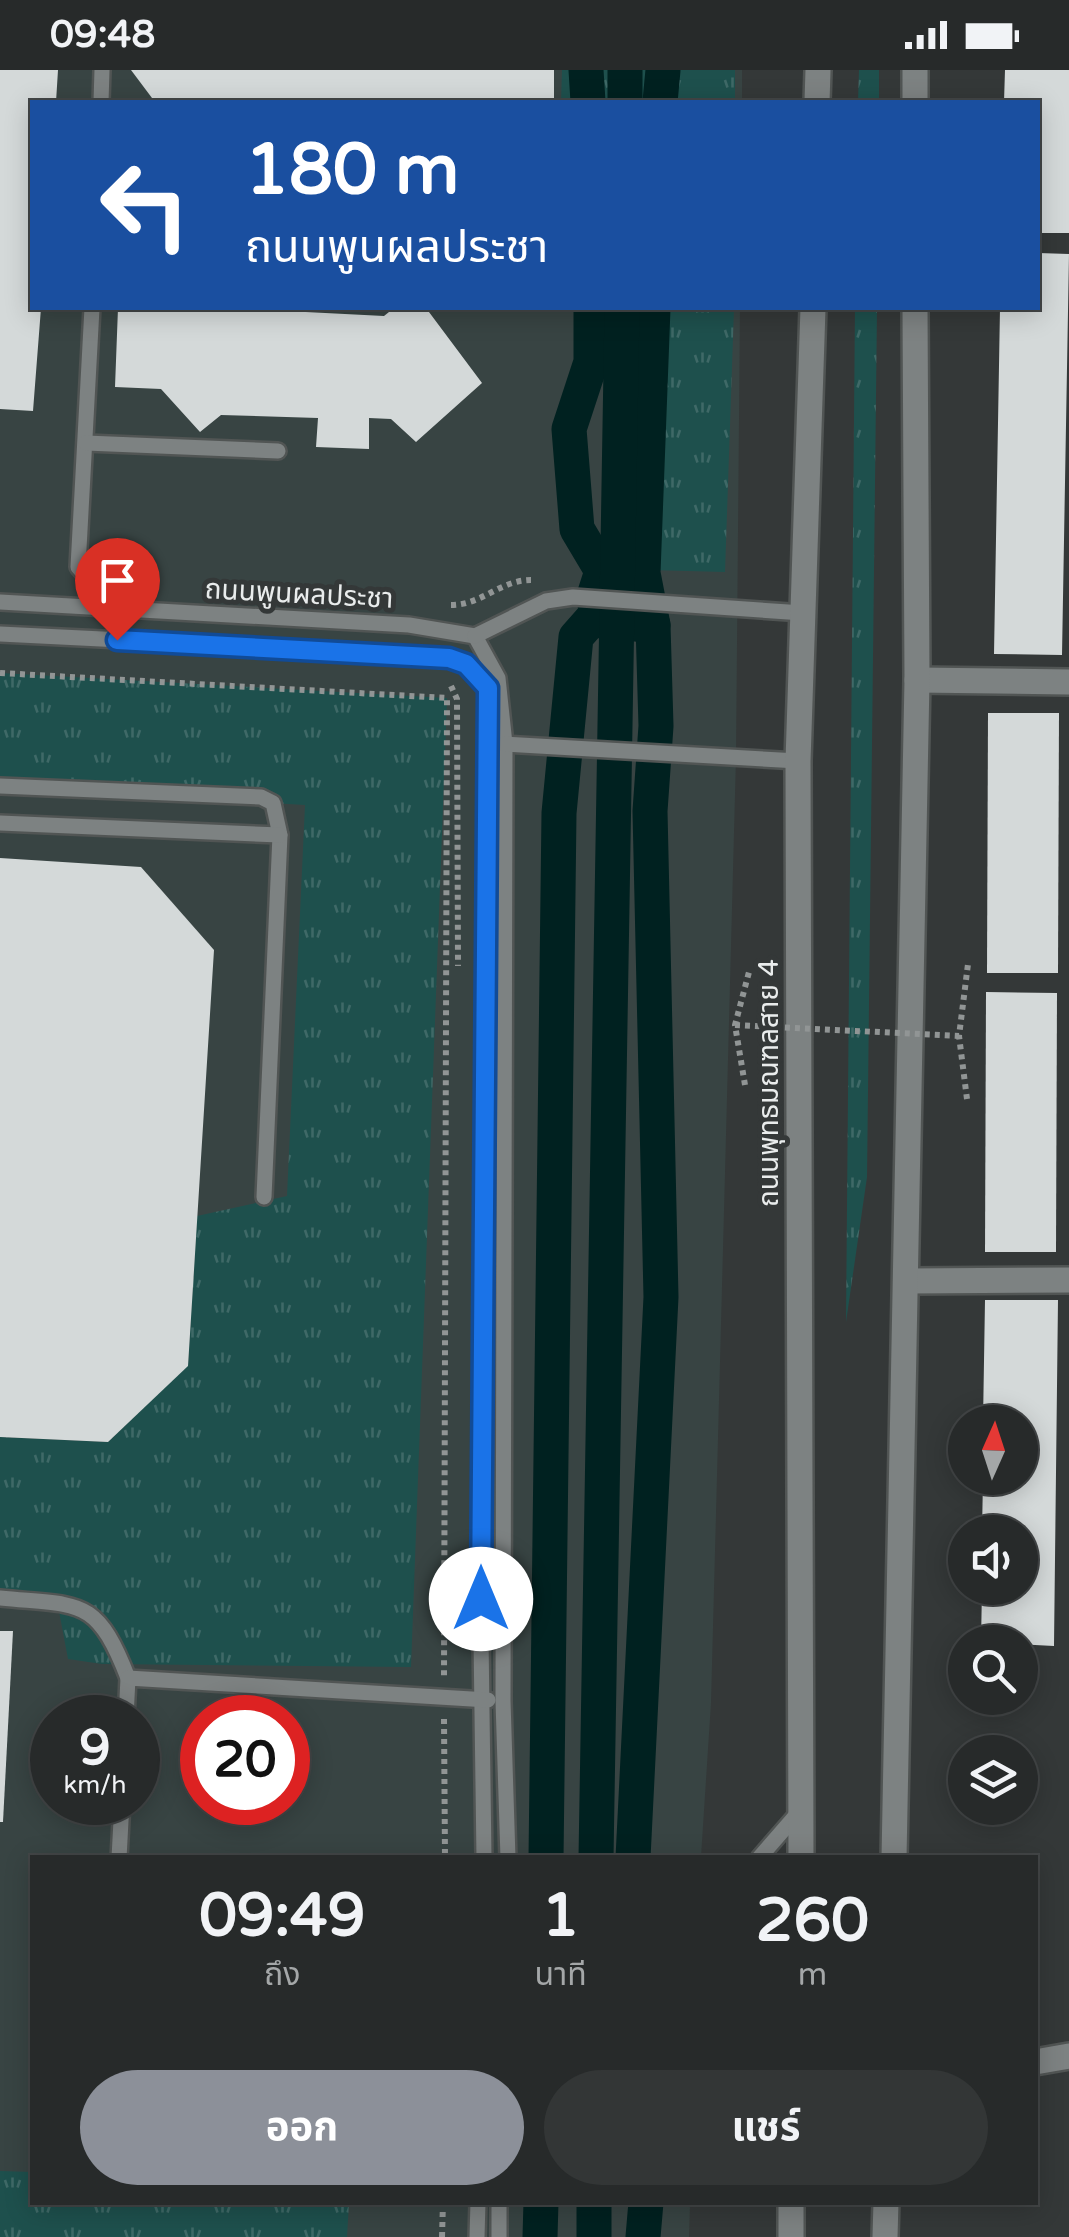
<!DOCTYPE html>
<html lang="th">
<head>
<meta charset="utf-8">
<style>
  body { margin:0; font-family:"Varela Round","Noto Sans Thai",sans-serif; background:#333636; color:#f1f3f6; height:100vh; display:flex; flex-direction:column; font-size:38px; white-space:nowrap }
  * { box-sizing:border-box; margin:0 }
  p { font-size:32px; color:#a4a7a8 }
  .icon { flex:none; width:55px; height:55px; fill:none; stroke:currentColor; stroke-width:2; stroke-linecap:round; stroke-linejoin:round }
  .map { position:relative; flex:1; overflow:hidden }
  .sheet { position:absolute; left:30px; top:1785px; width:1008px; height:350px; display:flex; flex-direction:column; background:#272a2a; border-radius:0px; box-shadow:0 5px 25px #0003,0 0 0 2px #434647 }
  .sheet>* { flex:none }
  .guide { position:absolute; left:30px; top:30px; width:1010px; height:210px; border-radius:0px; box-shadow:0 5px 25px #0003,0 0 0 2px #434647; background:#1a4fa0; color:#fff; overflow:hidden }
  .needle { width:65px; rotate:3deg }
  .tools { position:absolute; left:948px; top:1335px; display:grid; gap:20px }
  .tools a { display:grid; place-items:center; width:90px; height:90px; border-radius:50%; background:#272a2a; box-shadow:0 5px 25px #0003,0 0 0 2px #434647; font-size:50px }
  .speed { position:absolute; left:30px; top:1625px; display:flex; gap:20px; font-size:50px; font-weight:700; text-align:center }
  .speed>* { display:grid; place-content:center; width:130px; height:130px; border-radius:50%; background:#272a2a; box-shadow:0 5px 25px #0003,0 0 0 2px #434647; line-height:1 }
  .speed small { font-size:25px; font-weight:400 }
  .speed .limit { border:15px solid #d22; background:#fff; color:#111 }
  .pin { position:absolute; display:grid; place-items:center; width:85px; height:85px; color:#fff; margin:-102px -42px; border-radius:50% 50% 50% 0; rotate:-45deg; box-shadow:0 0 10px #0007 }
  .pin .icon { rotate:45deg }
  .me { position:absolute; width:110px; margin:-55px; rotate:0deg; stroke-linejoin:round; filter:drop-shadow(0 0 8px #0008) }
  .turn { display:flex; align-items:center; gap:35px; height:210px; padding:0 50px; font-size:45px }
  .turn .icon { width:130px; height:130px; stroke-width:2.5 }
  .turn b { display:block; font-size:70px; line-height:85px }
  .eta { display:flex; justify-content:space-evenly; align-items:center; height:170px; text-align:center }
  .eta b { font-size:60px; font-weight:700; line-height:70px }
  .button { display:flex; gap:20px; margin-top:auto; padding:20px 50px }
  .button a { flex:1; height:115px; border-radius:60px; background:#8c9099; color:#fff; font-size:40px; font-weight:700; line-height:115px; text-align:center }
  .button a+a { background:#333636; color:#f1f3f6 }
  .status { display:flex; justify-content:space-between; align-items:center; height:70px; padding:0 50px; background:#272a2a; direction:ltr }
  .status svg { height:28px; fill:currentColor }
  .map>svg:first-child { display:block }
</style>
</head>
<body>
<div class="status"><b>09:48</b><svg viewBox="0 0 49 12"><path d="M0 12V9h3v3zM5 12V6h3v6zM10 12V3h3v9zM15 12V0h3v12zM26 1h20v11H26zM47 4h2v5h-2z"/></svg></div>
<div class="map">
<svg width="1069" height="2167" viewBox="0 0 1069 2167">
  <defs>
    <pattern id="grass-tufts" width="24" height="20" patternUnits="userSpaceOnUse" patternTransform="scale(2.5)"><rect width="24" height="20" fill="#1e504d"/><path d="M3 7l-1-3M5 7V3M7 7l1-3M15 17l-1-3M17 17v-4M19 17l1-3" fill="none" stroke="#3f6967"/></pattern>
  </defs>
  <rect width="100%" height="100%" fill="#343838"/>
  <!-- built -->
  <path fill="#384443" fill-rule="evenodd" d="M0 0H742V32H32V238H740L736 687 711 1633 701 1787 32 1788V2132L690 2133 689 2167H0ZM52 1648H138V1732H52ZM202 1648H288V1732H202Z"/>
  <!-- grass -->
  <g fill="url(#grass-tufts)">
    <path d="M562 0H735V32H561Z"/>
    <path d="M859 0H879V32H858Z"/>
    <path d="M657 238H734L725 502 649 500Z"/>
    <path d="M855 238H877L867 1107 846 1252Z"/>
    <path d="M0 603 447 628 411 1597 102 1594 68 1589 58 1536 0 1532V1367L108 1372 188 1295 197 1146 287 1126 305 735 0 717Z"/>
    <path d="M0 2101 32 2102V2132L349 2133 347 2167H0Z"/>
  </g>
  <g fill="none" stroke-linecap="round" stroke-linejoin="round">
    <!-- canal -->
    <g stroke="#002120" stroke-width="35">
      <path d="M586 0 588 32"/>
      <path d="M625 32V0"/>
      <path d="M660 32 663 0"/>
      <path d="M591 238V292L569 359 577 459 602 501 593 529"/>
      <path d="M636 554 653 555 643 503 653 238"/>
      <path d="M546 1788 559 743 576 567 591 550 653 555 656 656 650 741 661 1227 633 1788"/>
      <path d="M596 1788 622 238"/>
      <path d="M540 2167 541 2132"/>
      <path d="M594 2167V2132"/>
      <path d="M643 2167 646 2132"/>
    </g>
  </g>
  <!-- building -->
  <g fill="#d4d9d9">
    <path d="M0 0H58L56 32H32V238H41L33 341 0 339Z"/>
    <path d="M131 0H554V32H155Z"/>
    <path d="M1005 0H1069V163H1038V32H1004Z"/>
    <path d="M1038 183 1069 184 1062 585 994 584 1000 238H1038Z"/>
    <path d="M118 238H286V241L384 246 394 238H426L482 313 416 372 391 349 369 348V379L316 377 318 348 221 345 200 362 161 319 115 317Z"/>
    <path d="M988 643H1059L1058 903H987Z"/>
    <path d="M0 788 141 797 214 880 188 1296 108 1372 0 1367Z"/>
    <path d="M986 922 1057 923 1056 1182H985Z"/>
    <path d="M985 1230H1058L1054 1576 981 1572 982 1518H1020V1462H982L983 1408H1020V1352H983Z"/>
    <path d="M0 1561H13L3 1752H0Z"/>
  </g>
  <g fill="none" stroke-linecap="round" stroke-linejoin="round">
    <defs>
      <g id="lane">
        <path d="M101 32 102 0"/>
        <path d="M92 238 78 497 99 521 98 537"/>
        <path d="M86 373 278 381"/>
        <path d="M0 532 409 555 475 566"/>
        <path d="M0 564 426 585 466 594 488 618 480 1495 484 1788"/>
        <path d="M475 566 498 608 505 674 503 1631 508 1788"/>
        <path d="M475 566 546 531 573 527 803 543"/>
        <path d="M505 674 798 691"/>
        <path d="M0 716 261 727 273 733 280 765 264 1127"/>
        <path d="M0 753 280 765"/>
        <path d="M0 1528C81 1536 96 1526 128 1608"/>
        <path d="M126 1648 128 1608 488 1630"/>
        <path d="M119 1788 122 1732"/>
        <path d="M759 1788 799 1742"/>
        <path d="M499 2132V2167"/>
        <path d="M477 2167 478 2132"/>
      </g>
      <g id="street">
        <path d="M917 610 1069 612"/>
        <path d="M908 1211 1069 1210"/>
        <path d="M1035 1992 1069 1986"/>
      </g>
      <g id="secondary">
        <path d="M915 0V32"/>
        <path d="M817 32 818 0"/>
        <path d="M801 1788 798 691 813 238"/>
        <path d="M894 1788 917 610 915 238"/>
        <path d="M791 2167V2132"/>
        <path d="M885 2167 886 2132"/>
      </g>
    </defs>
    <!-- lane casing -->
    <use href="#lane" stroke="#515554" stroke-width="20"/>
    <!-- street casing -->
    <use href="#street" stroke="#515554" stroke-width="30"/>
    <!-- secondary casing -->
    <use href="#secondary" stroke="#515554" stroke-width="30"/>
    <!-- path -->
    <g stroke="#919595" stroke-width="6" stroke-dasharray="5 5" stroke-linecap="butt">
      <path d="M451 535C482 535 500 510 531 510"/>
      <path d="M0 603 447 628 444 1606"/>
      <path d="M451 616 457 629 458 896"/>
      <path d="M745 1015 735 955 749 902"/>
      <path d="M967 1029 959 966 968 894"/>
      <path d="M444 1649 445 1788"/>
      <path d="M442 2167 443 2132"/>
    </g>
    <!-- lane -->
    <use href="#lane" stroke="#7d8282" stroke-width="15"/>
    <!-- street -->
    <use href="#street" stroke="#7d8282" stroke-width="25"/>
    <!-- secondary -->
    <use href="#secondary" stroke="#7d8282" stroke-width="25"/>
    <!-- path-bridge -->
    <path stroke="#919595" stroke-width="6" stroke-dasharray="5 5" stroke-linecap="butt" d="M735 955 959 966"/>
  </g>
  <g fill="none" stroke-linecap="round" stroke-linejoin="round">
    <defs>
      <path id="route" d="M117 570 449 588 466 594 488 618 481 1529"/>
    </defs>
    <!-- route casing -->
    <use href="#route" stroke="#114b97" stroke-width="25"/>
    <!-- route -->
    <use href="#route" stroke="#1a73e8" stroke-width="18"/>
  </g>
  <g text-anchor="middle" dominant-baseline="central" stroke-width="10" stroke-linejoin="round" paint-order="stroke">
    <!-- street labels -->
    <g font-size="28" fill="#e9ecec" stroke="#343838">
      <text transform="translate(299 524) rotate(3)">ถนนพูนผลประชา</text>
      <text transform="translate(769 1013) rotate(-90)">ถนนพุทธมณฑลสาย 4</text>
    </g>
  </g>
</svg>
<div class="tools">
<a><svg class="needle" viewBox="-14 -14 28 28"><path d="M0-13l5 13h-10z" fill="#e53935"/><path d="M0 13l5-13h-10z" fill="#a4a7a8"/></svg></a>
<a><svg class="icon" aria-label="sound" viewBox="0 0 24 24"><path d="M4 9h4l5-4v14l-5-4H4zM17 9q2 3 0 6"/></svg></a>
<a><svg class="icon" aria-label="search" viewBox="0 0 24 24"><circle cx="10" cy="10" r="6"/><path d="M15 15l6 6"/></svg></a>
<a><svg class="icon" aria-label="layers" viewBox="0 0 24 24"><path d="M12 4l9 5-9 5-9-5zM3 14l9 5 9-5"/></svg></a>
</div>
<div class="speed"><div>9<small>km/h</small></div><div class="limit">20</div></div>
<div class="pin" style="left:117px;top:570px;background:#d93025"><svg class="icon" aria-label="arrive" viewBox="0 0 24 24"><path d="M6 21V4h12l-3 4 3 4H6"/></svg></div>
<svg class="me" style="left:481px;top:1529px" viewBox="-20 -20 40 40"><circle r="19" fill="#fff"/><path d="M0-13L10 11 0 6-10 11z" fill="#1a73e8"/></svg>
<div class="guide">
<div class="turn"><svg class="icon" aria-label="left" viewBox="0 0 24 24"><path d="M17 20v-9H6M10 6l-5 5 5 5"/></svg><div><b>180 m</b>ถนนพูนผลประชา</div></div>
</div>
<section class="sheet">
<div class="eta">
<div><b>09:49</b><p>ถึง</p></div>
<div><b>1</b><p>นาที</p></div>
<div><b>260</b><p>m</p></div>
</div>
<div class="button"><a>ออก</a><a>แชร์</a></div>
</section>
</div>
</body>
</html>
